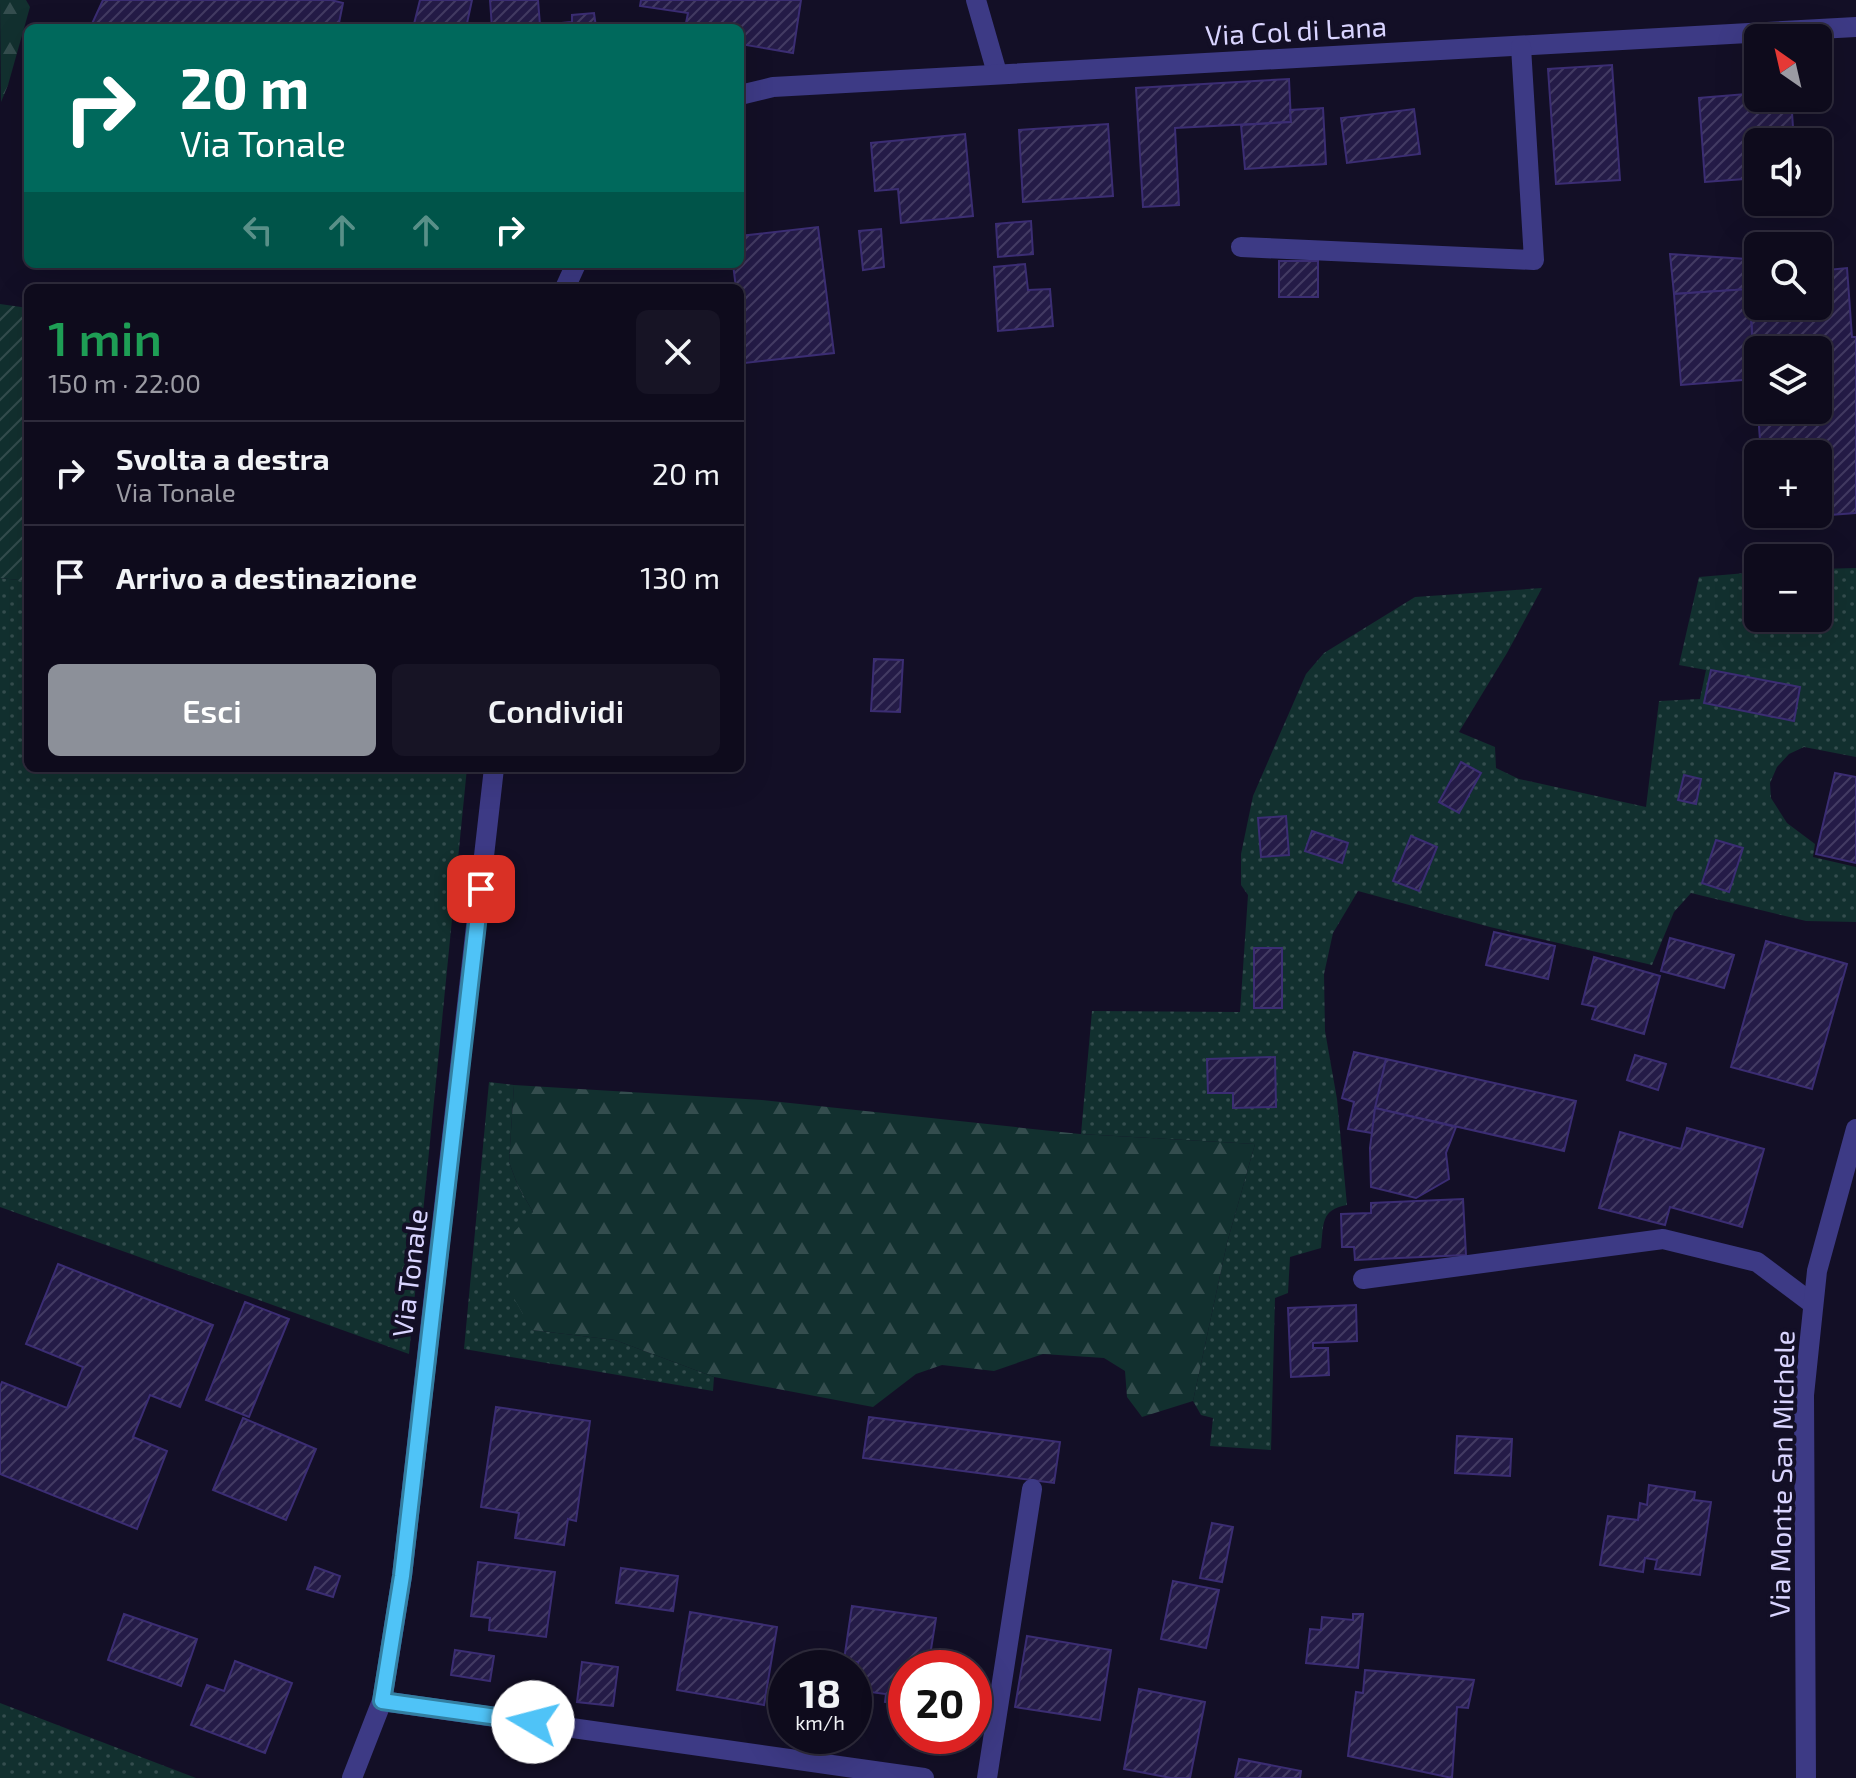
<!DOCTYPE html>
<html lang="it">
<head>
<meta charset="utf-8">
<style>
  body { margin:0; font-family:"Exo 2",sans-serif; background:#171425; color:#f1f3f6; height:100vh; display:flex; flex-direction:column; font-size:30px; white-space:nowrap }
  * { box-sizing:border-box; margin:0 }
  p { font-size:26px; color:#9b9ba3 }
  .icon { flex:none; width:44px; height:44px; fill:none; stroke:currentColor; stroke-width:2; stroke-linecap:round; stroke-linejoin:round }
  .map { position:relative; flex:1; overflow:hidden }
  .details { position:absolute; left:24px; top:284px; width:720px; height:488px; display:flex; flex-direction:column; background:#0e0b1c; border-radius:12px; box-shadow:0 8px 32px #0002,0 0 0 2px #2e2b3b }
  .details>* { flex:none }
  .top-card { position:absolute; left:24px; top:24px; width:720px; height:244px; border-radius:12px; box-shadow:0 8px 32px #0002,0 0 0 2px #2e2b3b; background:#00695c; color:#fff; overflow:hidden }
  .needle { width:52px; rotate:326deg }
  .tools { position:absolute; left:1744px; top:24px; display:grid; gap:16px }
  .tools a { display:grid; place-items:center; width:88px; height:88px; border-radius:12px; background:#0e0b1c; box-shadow:0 8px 32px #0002,0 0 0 2px #2e2b3b; font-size:40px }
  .speed { position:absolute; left:768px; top:1650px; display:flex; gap:16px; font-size:40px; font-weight:700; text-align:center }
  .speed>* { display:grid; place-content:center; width:104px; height:104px; border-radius:50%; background:#0e0b1c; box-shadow:0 8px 32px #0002,0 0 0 2px #2e2b3b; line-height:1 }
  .speed small { font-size:20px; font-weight:400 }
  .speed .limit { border:12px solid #d22; background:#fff; color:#111 }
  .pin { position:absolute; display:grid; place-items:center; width:68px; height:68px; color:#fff; margin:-34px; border-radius:16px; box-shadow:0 4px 12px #0006 }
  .me { position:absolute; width:88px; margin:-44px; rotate:278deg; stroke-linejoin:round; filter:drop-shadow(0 0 6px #0008) }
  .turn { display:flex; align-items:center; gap:28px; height:168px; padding:0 24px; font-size:36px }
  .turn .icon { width:104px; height:104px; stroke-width:2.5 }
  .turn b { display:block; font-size:56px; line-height:68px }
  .lanes { display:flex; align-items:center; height:76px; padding:0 24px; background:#0003; justify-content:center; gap:40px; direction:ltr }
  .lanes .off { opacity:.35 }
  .round { display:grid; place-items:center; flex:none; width:84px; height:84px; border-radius:12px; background:#171425 }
  .headline { display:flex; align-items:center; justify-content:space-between; height:136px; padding:0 24px }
  h1 { font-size:48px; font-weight:600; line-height:60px; color:#1e9e55 }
  .action { display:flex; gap:16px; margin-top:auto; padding:16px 24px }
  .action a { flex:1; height:92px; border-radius:12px; background:#8c9099; color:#fff; font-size:32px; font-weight:600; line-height:92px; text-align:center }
  .action a+a { background:#171425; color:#f1f3f6 }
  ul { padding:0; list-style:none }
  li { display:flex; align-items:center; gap:24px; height:104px; padding:0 24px; border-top:2px solid #2e2b3b }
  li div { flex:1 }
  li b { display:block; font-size:30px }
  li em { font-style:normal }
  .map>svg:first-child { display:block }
</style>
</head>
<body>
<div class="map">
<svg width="1856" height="1778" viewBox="0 0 1856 1778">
  <defs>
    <pattern id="grass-dots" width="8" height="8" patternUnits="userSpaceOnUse" patternTransform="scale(2)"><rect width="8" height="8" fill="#12302f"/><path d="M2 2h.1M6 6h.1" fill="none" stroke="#344d4e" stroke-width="1.8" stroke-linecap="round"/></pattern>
    <pattern id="forest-firs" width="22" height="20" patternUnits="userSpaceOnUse" patternTransform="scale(2)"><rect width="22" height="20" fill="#12302f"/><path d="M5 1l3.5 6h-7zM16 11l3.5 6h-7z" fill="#344d4e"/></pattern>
    <pattern id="garden-furrows" width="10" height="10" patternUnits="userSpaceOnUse" patternTransform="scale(2)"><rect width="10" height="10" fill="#12302f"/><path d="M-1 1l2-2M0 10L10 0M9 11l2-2" fill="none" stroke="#344d4e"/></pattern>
    <pattern id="building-hatch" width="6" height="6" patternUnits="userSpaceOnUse" patternTransform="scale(2)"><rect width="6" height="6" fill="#241b47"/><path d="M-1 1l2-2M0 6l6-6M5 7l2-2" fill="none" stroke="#433b63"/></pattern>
  </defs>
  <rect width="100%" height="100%" fill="#130f26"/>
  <!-- grass -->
  <g fill="url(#grass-dots)">
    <path d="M1856 568V757L1804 747 1789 754 1777 767 1770 783 1771 798 1787 823 1815 844 1813 857 1856 867V922L1806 921 1691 893 1674 912 1652 965 1490 927 1358 891 1333 933 1324 974 1325 1031 1337 1099 1347 1205C1320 1210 1324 1224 1321 1248L1290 1257 1288 1293 1275 1298 1271 1450 1210 1446 1213 1418 1201 1415 1193 1401 1227 1243 1255 1144 1081 1134 1092 1011 1240 1012 1248 895 1241 885V854L1253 796 1306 674 1324 653 1415 597 1542 588 1507 653 1459 732 1495 747 1496 768 1519 779 1646 807 1659 701 1700 699 1706 670 1679 665 1699 577 1758 572V618H1818V569Z"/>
    <path d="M0 578 28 581V768H467L409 1354 0 1207Z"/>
    <path d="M489 1082 514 1085 509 1162 518 1186 533 1212 532 1330 615 1340 714 1377 713 1391 464 1349Z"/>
    <path d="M0 1703 196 1778H0Z"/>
  </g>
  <!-- forest -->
  <g fill="url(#forest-firs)">
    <path d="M0 0H26L30 7 8 85 1 102Z"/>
    <path d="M514 1085 762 1100 1080 1134 1255 1144 1227 1243 1193 1401 1142 1417 1127 1397 1125 1371 1104 1358 1043 1354 994 1371 942 1365 916 1374 873 1407 714 1377 615 1340 532 1330 507 1286 514 1232 533 1212 518 1186 509 1162Z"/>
  </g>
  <!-- garden -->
  <path fill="url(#garden-furrows)" d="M0 304 28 308V581L0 578Z"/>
  <!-- building -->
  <g fill="url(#building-hatch)" stroke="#3b2d73" stroke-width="2" fill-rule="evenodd">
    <path d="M103 0H331L343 3 338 28H90Z"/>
    <path d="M420 0H472L466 28H413Z"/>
    <path d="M490 0H538L540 25 572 22V15L594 13 596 27 635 25V28H492Z"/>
    <path d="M641 0H801L793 53 740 44V28H685L688 13 640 6Z"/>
    <path d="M1612 65 1620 180 1556 184 1548 69Z"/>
    <path d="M1289 79 1291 122 1175 128 1179 205 1143 207 1136 88Z"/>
    <path d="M1758 93V98H1791L1794 142H1758V178L1705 182 1699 98Z"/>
    <path d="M1323 108 1326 164 1245 169 1241 125 1291 122 1290 110Z"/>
    <path d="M1414 109 1420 154 1347 163 1341 118Z"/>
    <path d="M1108 124 1113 196 1023 202 1019 130Z"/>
    <path d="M965 134 973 216 901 223 898 189 875 191 871 143Z"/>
    <path d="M1031 221 1033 254 998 257 996 224Z"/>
    <path d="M818 227 834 353 745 363 740 323V288H736L733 264H740V236Z"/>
    <path d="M881 229 884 267 863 270 859 231Z"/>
    <path d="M1670 254 1747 259 1749 289 1674 294Z"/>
    <rect x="1279" y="261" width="39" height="36"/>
    <path d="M1025 264 1028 290 1050 289 1053 326 998 331 994 267Z"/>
    <path d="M1847 268 1852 337H1856V513L1766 520V514H1818V454H1761L1748 276H1758V306H1818V271ZM1758 350H1818V410H1758Z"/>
    <path d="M1749 289 1755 379 1681 385 1674 294Z"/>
    <path d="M874 659 903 660 900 712 871 711Z"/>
    <path d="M1711 670 1800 687 1794 721 1704 703Z"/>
    <path d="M1461 762 1481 773 1459 813 1439 802Z"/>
    <path d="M1835 773 1856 777V863L1816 854Z"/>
    <path d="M1684 775 1701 779 1696 804 1678 800Z"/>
    <path d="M1286 816 1289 855 1261 857 1258 818Z"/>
    <path d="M1312 831 1348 843 1342 863 1305 851Z"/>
    <path d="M1411 836 1437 847 1419 891 1393 881Z"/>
    <path d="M1716 840 1743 848 1729 892 1702 883Z"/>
    <path d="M1494 932 1555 946 1548 979 1486 965Z"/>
    <path d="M1670 938 1734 955 1724 988 1661 971Z"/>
    <path d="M1766 941 1847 964 1812 1089 1731 1067Z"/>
    <rect x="1254" y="948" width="28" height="60"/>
    <path d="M1594 957 1660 976 1644 1034 1592 1019 1596 1007 1582 1004Z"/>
    <path d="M1354 1052 1386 1059 1372 1133 1348 1129 1354 1102 1342 1098Z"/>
    <path d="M1635 1055 1666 1064 1658 1090 1627 1080Z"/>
    <path d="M1275 1057 1276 1107 1233 1108V1093H1208L1207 1059Z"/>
    <path d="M1386 1059 1576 1101 1564 1151 1375 1108Z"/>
    <path d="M1375 1108 1456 1127 1446 1153 1449 1179 1416 1198 1371 1187 1370 1148Z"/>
    <path d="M1687 1128 1764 1149 1742 1227 1670 1207 1665 1225 1599 1208 1620 1132 1681 1149Z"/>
    <path d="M1463 1199 1466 1255 1355 1260 1354 1247H1342L1341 1214 1371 1213V1203Z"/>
    <path d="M58 1264 213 1325 180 1407 150 1395 133 1437 167 1451 137 1529 0 1474V1387L2 1382 67 1408 83 1367 26 1344Z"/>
    <path d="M245 1302 289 1319 249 1417 206 1400Z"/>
    <path d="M1356 1305 1357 1341 1313 1343V1348H1328L1329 1375 1291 1377 1288 1308Z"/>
    <path d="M496 1407 590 1421 576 1521 568 1519 564 1545 515 1538 519 1513 481 1507Z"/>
    <path d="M869 1417 1060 1442 1054 1483 863 1458Z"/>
    <path d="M243 1418 316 1449 286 1520 213 1490Z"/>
    <path d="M1457 1436 1512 1439 1510 1476 1455 1473Z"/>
    <path d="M1649 1485 1695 1492 1694 1500 1711 1502 1700 1575 1655 1569 1657 1560 1645 1558 1643 1572 1600 1565 1608 1516 1638 1520 1640 1503 1647 1505Z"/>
    <path d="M1212 1523 1233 1527 1222 1582 1200 1578Z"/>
    <path d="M478 1562 555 1572 546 1637 489 1630 490 1618 471 1616Z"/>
    <path d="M315 1567 340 1576 333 1597 307 1589Z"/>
    <path d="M621 1568 678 1576 673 1611 616 1603Z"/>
    <path d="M1173 1581 1219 1590 1206 1648 1161 1639Z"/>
    <path d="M852 1606 936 1618 928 1668H906V1705L885 1702 886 1694 854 1690 858 1662 844 1660Z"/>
    <path d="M690 1612 777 1627 764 1705 677 1690Z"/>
    <path d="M124 1614 197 1639 181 1686 108 1660Z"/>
    <path d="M1353 1614H1363L1358 1668 1306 1663 1310 1629 1321 1630 1322 1617 1353 1620Z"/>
    <path d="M1027 1636 1111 1650 1100 1720 1015 1707Z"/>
    <path d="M455 1650 494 1656 490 1681 451 1675Z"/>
    <path d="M235 1661 292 1683 265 1753 191 1725 207 1685 224 1691Z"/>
    <path d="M582 1662 618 1667 613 1706 577 1702Z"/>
    <path d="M1365 1670 1474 1680 1468 1708 1457 1707 1452 1778 1348 1756 1356 1692 1363 1693Z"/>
    <path d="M1139 1689 1205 1702 1190 1778H1171L1124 1769Z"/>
    <path d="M1239 1759 1301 1771 1300 1778H1235Z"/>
  </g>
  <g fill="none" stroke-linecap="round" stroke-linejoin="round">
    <!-- minor -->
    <g stroke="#3d3a85" stroke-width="20">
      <path d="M976 0 997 73"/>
      <path d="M740 95 773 87 1856 27"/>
      <path d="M1241 247 1534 260 1521 47"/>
      <path d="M565 288 576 264"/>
      <path d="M1363 1279 1663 1239 1757 1262 1813 1304"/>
      <path d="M382 1701 924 1778"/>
      <path d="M352 1778 382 1701 402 1576 494 768"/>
      <path d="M987 1778 1032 1489"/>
      <path d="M1806 1778 1804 1395 1817 1271 1856 1129"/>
    </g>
  </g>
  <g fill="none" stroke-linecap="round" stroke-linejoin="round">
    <defs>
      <path id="route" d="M481 889 402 1576 382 1701 533 1722"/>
    </defs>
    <!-- route casing -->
    <use href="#route" stroke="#337fa1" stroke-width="20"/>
    <!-- route -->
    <use href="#route" stroke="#4fc3f7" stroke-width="14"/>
  </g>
  <g text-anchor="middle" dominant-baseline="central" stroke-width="8" stroke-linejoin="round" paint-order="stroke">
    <!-- street labels -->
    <g font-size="28" fill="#d9d4ff" stroke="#130f26">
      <text transform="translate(1296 30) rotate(-3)">Via Col di Lana</text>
      <text transform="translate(409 1273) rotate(-83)">Via Tonale</text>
      <text transform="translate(1781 1474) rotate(-89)">Via Monte San Michele</text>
    </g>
  </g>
</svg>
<div class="tools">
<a><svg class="needle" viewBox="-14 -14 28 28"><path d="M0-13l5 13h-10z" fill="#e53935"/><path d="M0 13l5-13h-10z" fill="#9b9ba3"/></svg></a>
<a><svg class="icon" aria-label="sound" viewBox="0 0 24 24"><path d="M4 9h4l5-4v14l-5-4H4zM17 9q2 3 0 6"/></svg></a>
<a><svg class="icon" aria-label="search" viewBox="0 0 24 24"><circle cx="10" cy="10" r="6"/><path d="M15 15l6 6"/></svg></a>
<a><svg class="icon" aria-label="layers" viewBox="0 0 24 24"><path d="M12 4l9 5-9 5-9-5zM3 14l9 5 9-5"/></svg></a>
<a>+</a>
<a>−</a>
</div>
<div class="speed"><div>18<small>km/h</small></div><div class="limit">20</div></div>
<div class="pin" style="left:481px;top:889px;background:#d93025"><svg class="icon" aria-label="arrive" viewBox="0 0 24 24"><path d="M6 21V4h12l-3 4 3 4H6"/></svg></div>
<svg class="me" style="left:533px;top:1722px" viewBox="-20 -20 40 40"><circle r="19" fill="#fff"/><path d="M0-13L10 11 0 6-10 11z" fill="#4fc3f7"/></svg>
<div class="top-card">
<div class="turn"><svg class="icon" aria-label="right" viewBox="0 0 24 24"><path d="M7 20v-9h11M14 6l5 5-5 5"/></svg><div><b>20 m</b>Via Tonale</div></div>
<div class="lanes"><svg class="icon off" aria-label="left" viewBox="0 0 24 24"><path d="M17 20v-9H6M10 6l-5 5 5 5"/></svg><svg class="icon off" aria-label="ahead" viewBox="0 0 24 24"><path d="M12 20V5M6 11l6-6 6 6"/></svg><svg class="icon off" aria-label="ahead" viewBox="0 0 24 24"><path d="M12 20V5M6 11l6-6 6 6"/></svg><svg class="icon" aria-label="right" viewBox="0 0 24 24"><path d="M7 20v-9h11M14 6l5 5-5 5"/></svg></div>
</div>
<section class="details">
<div class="headline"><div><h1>1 min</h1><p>150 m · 22:00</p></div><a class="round"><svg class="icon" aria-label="close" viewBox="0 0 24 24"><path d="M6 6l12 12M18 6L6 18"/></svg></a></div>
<ul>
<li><svg class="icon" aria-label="right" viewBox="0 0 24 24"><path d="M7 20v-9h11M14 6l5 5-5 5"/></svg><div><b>Svolta a destra</b><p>Via Tonale</p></div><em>20 m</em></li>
<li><svg class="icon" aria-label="arrive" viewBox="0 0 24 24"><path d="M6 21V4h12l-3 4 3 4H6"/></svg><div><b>Arrivo a destinazione</b></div><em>130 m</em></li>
</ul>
<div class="action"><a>Esci</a><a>Condividi</a></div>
</section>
</div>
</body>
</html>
